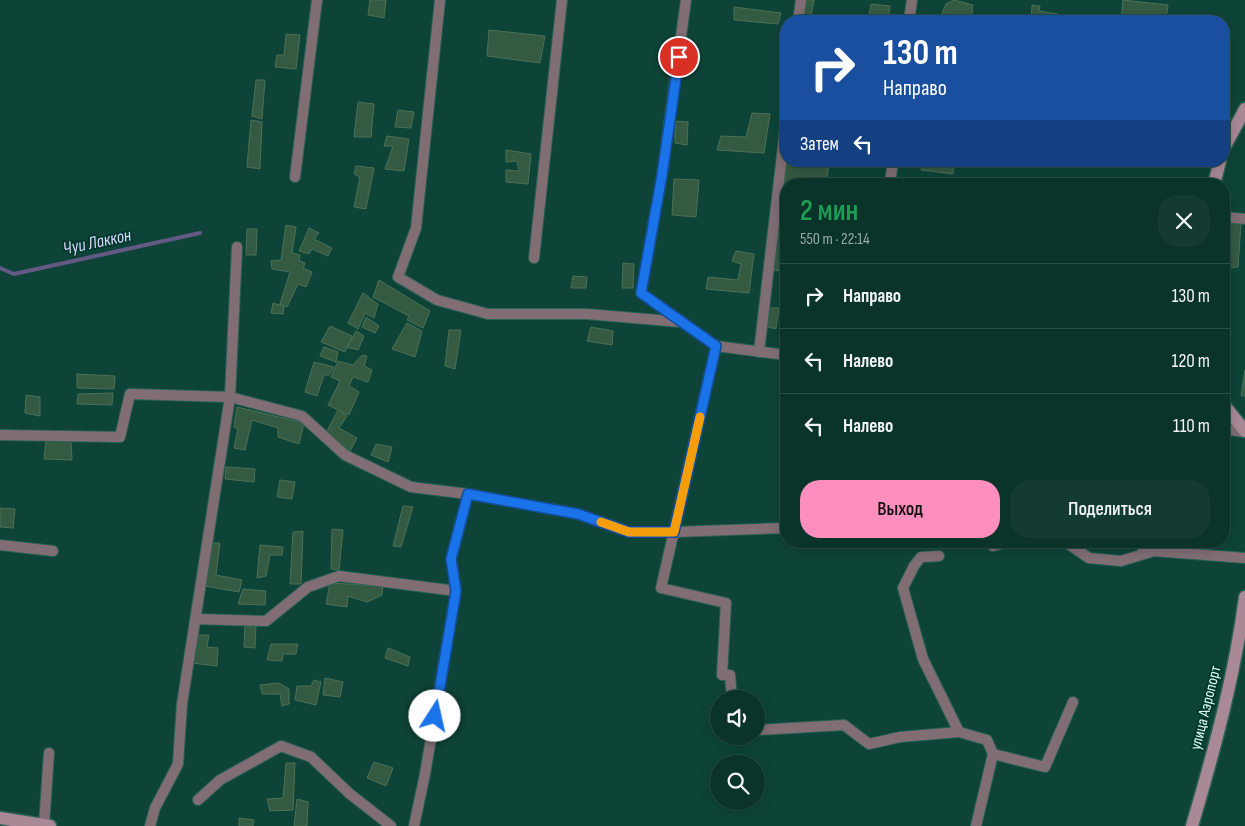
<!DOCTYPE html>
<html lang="ru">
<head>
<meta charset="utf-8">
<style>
  body { margin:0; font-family:"Sofia Sans Condensed",sans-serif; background:#133b32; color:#f1f3f6; height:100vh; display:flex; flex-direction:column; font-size:19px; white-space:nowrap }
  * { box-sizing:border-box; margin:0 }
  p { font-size:16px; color:#99aaa8 }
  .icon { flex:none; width:28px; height:28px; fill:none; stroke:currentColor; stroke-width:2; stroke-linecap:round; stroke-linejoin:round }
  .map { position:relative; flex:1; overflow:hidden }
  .details { position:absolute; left:780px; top:178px; width:450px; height:370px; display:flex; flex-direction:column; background:#0a332a; border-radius:20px; box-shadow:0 2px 12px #0003,0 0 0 1px #2a4e47 }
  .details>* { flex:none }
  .top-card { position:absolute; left:780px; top:15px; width:450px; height:152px; border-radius:20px; box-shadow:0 2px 12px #0003,0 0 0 1px #2a4e47; background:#1a4fa0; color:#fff; overflow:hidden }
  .fabs { position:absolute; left:710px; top:690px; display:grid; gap:10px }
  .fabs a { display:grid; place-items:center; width:55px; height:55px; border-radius:50%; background:#0a332a; box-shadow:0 2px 12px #0003,0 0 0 1px #2a4e47; font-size:25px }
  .pin { position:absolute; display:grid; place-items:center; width:42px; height:42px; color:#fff; margin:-21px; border:2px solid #fff; border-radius:50%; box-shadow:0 1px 5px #0007 }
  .me { position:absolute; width:55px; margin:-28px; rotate:10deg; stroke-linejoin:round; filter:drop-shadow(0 0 4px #0008) }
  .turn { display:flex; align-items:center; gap:18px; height:105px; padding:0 20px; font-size:22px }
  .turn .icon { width:65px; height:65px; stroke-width:2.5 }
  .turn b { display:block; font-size:35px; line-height:42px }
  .then { display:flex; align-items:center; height:48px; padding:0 20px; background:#0003; gap:10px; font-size:19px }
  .round { display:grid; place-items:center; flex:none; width:52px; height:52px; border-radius:20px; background:#133b32 }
  .overview { display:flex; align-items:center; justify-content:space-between; height:85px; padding:0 20px }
  h1 { font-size:30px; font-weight:600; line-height:38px; color:#1e9e55 }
  .button { display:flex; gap:10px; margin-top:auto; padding:10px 20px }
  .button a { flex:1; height:58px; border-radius:20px; background:#fe8ebe; color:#111; font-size:20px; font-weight:600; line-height:58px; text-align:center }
  .button a+a { background:#133b32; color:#f1f3f6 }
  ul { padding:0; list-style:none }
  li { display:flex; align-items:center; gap:15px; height:65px; padding:0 20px; border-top:1px solid #2a4e47 }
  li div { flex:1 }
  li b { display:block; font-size:19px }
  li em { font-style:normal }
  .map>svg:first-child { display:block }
</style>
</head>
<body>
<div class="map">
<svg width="1245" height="826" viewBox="0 0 1245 826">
  <rect width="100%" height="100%" fill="#0e4438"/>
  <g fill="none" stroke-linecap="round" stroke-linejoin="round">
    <!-- stream -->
    <path stroke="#625a85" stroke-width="4" d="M0 268 14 274 200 233"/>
  </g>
  <!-- building -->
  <g fill="#355a42" stroke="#4b7157">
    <path d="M370 0H386L384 18 368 15Z"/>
    <path d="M802 0H814L811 16 817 17 816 21H800Z"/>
    <path d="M954 0 973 5 971 21H941L940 17 946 4Z"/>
    <path d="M1123 0 1168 5 1166 21H1121Z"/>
    <path d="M871 4 890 6 888 21H868Z"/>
    <path d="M1032 5 1040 6 1039 11 1058 14 1057 21H1031Z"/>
    <path d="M734 7 781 13 778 24 734 20Z"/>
    <path d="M489 30 545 36 540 63 487 56Z"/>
    <path d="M286 34 300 35 296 69 275 67 277 55H284Z"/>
    <path d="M256 80H265L262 119 252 116Z"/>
    <path d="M358 102 374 104 371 137H354Z"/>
    <path d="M398 110 414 112 411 128 395 127Z"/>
    <path d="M752 113 770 114 764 153 717 150 721 136 746 137Z"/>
    <path d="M251 120 262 122 260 169 247 167Z"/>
    <path d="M675 121 688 122 687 145 675 143Z"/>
    <path d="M387 136 409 139 404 171 385 169 393 146H384Z"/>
    <path d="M506 150 531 154 528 184 506 182V170L519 171 517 161 506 162Z"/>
    <path d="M786 161H829L827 180 819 179V184H786V202L779 201Z"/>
    <path d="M922 161H954L953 174 921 170Z"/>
    <path d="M356 166 374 168 366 209 354 207 360 177 354 174Z"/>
    <path d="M674 179 699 180 696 217 672 215Z"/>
    <path d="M1224 221 1241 223 1238 267 1228 268 1229 228H1224Z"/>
    <path d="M286 225 296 227 292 253 300 255 299 261 305 263 303 268 312 272 306 287 298 284 287 307 280 304 290 272 272 269 271 261 281 260Z"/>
    <path d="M309 228 319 233 314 239 332 248 328 256 312 249 309 254 299 251Z"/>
    <path d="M247 229H257L256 255H246Z"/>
    <path d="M774 234 786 235V272L769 269Z"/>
    <path d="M736 251 754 254 749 293 706 289 708 277 738 280 741 264 732 261Z"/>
    <path d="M623 263 634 264 633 288H622Z"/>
    <path d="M573 276 587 277 586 288H571Z"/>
    <path d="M379 280 430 311 423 328 407 320 409 316 373 297Z"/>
    <path d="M363 293 378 304 374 318 365 313 358 329 348 323Z"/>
    <path d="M273 303 284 306 283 314 271 313Z"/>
    <path d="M767 308H779L776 329 765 326Z"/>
    <path d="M366 317 379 326 375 333 362 327Z"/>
    <path d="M407 323 422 331 415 357 392 349Z"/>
    <path d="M330 326 352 336 345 352 321 342Z"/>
    <path d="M591 327 613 331 612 345 587 341Z"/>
    <path d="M449 330H461L455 369 445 366Z"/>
    <path d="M356 331 364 336 358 350 347 347Z"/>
    <path d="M324 347 338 352 336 362 320 356Z"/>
    <path d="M362 355 367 356 364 366 372 370 368 382 353 377 349 386 359 392 349 415 328 405 340 381 331 377 338 361 353 365Z"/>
    <path d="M314 362 334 367 329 375H324L317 396 305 392Z"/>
    <path d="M1245 370V396H1241Z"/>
    <path d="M77 374 115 376 114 389 77 388Z"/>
    <path d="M113 393 112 405 77 404 78 394Z"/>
    <path d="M26 395 40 397V416L25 413Z"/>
    <path d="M237 407 304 423 299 444 278 437V428L252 420 245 450 234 448 238 429 234 427Z"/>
    <path d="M338 410 347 416 339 428 357 438 350 451 326 433Z"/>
    <path d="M46 440 71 441 72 460 44 459Z"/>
    <path d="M376 444 392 447 388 462 371 455Z"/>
    <path d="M226 467 255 469 254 482 225 479Z"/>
    <path d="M280 480 295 482 292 499 277 497Z"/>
    <path d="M403 506 413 507 401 547 393 546Z"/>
    <path d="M0 508 15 509 13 528 0 527Z"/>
    <path d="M332 529 343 530 339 570 331 569Z"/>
    <path d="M303 531 301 584H290L293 532Z"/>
    <path d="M211 543H220L216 575 242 580 239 592 205 586Z"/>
    <path d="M260 545 283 547 282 555H270L266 576 257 578Z"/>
    <path d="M330 583 383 586 382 595 367 602 348 596 347 607 326 604Z"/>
    <path d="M243 589 266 591 265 605 238 604Z"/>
    <path d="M245 626 256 627 255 648 244 647Z"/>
    <path d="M197 635H209L207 647 218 648 217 666 192 663Z"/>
    <path d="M271 644H298L296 654H283L282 661 267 660Z"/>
    <path d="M388 648 410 657 408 666 385 658Z"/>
    <path d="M325 678 343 682 340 697 323 695Z"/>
    <path d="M314 680 321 682 316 705 295 700 297 686H311Z"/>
    <path d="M279 683 289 689V704L282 706 280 694H262L260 685Z"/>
    <path d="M374 762 393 768 386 786 367 778Z"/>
    <path d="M286 763H295L293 810 270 811 267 799 283 798Z"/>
    <path d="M297 799 308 802 307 826H294Z"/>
    <path d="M239 818 254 820 253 826H239Z"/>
  </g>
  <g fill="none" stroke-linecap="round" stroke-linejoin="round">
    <defs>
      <g id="street">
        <path d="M440 0 416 228 398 277 437 300 488 314H587L681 322"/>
        <path d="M686 0 662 175 641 293 716 346 786 355"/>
        <path d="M798 21 801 0"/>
        <path d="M909 21 912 0"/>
        <path d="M295 177 317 0"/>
        <path d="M890 184 893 161"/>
        <path d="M1224 217 1245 219"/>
        <path d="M534 258 562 0"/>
        <path d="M716 346 661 588 726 603 722 675H730L732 699"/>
        <path d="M759 352 786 121"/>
        <path d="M1224 429 1245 432"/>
        <path d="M0 435 120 437 130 394 230 397 302 416 345 455 411 487 468 494 578 514 629 532H674L786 528"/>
        <path d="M1064 541 1089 558 1121 561 1154 551 1245 558"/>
        <path d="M1142 541 1144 554"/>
        <path d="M0 545 53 551"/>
        <path d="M993 546 1009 541"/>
        <path d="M939 556 921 557 914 566 903 588 923 659 959 732 987 740 993 754 976 826"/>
        <path d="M196 619 266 621 308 587 339 576 456 591"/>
        <path d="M756 730 844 725 869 744 900 737 959 732"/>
        <path d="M993 754 1045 767 1073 702"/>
        <path d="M198 800 220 780 281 746 311 757 350 794 391 826"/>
        <path d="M44 825 49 753"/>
        <path d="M150 826 155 808 178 764 182 704 230 397 237 247"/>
        <path d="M414 826 425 774 456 591 451 559 468 494"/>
      </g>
      <g id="secondary">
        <path d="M1224 148 1245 109"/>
        <path d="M1214 184 1220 161"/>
        <path d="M1224 405 1245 431"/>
        <path d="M0 818 50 826"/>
        <path d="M1192 826C1214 751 1235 675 1245 597"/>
      </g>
    </defs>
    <!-- street casing -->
    <use href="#street" stroke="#2f6156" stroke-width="12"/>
    <!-- secondary casing -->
    <use href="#secondary" stroke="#2f6156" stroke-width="15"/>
    <!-- street -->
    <use href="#street" stroke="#816e75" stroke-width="10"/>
    <!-- secondary -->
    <use href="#secondary" stroke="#a88995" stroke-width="12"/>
  </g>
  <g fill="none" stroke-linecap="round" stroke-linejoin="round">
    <defs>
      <path id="route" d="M435 716 456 591 451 559 468 494 578 514 629 532H674L716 346 641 293 662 175 679 57"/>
    </defs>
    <!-- route casing -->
    <use href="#route" stroke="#114b97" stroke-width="12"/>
    <!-- route -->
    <use href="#route" stroke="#1a73e8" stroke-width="9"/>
    <!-- slow -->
    <path stroke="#f59e0b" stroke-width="9" d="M601 522 629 532H674L700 417"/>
  </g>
  <g text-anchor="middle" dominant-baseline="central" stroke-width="4" stroke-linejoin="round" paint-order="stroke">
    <!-- street labels -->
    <g font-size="16" fill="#dffaf1" stroke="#003a2e">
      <text transform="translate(1206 708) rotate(-76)">улица Аэропорт</text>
    </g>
    <!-- water labels -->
    <g font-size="18" font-style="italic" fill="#dcd5fd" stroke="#003a2e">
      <text transform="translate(97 242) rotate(-12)">Чуи Лаккон</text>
    </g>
  </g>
</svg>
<div class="fabs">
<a><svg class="icon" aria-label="sound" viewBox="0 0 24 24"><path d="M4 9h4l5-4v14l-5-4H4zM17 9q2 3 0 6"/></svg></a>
<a><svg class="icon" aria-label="search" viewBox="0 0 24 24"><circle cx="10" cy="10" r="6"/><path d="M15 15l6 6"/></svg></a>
</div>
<div class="pin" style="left:679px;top:57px;background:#d93025"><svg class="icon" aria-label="arrive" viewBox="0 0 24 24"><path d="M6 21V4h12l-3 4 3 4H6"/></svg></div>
<svg class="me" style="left:435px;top:716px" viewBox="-20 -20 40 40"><circle r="19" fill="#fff"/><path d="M0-13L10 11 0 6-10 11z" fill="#1a73e8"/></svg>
<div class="top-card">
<div class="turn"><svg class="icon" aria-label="right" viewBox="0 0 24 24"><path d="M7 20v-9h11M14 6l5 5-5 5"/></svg><div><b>130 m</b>Направо</div></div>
<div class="then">Затем<svg class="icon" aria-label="left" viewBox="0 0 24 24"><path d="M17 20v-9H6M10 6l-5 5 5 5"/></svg></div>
</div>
<section class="details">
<div class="overview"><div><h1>2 мин</h1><p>550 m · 22:14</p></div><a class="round"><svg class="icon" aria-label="close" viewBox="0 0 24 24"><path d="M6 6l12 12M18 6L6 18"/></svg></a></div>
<ul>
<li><svg class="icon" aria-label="right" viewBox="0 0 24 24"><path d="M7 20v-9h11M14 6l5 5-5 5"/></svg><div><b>Направо</b></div><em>130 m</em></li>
<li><svg class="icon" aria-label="left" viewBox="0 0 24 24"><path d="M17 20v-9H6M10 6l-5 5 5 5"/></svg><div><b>Налево</b></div><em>120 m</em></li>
<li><svg class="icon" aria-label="left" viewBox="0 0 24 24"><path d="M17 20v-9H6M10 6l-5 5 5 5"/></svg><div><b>Налево</b></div><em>110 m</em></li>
</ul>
<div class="button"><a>Выход</a><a>Поделиться</a></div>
</section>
</div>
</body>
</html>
